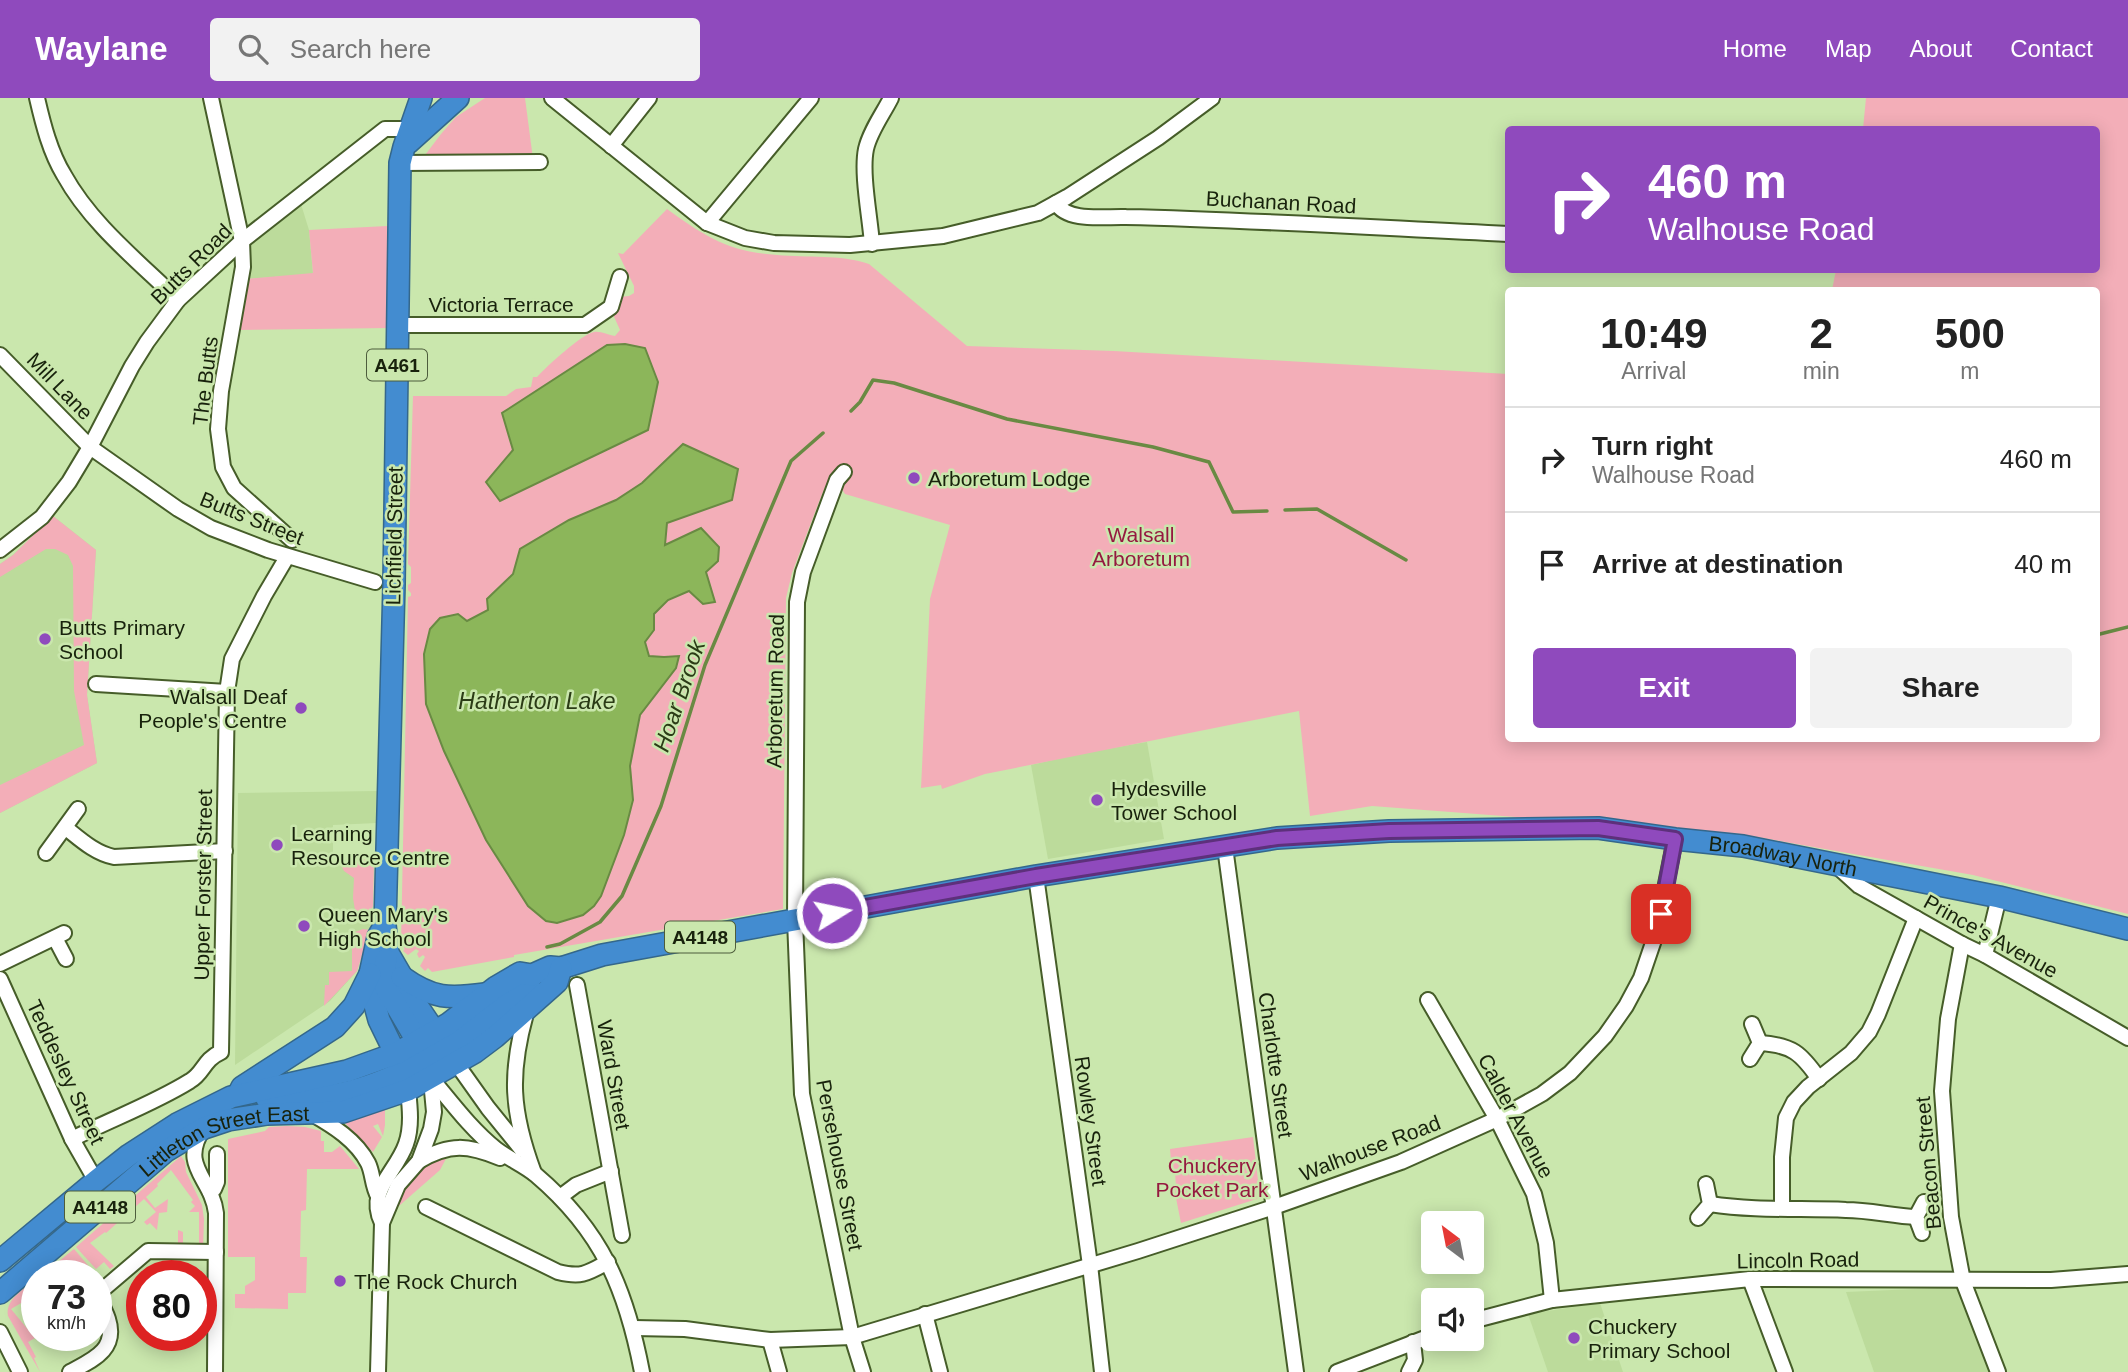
<!DOCTYPE html>
<html lang="en">
<head>
<meta charset="utf-8">
<style>
  body { margin:0; font-family:Arial,sans-serif; background:#f2f2f2; color:#222; height:100vh; display:flex; flex-direction:column; font-size:26px; white-space:nowrap }
  * { box-sizing:border-box; margin:0 }
  p { font-size:23px; color:#767676 }
  .icon { flex:none; width:38px; height:38px; fill:none; stroke:currentColor; stroke-width:2; stroke-linecap:round; stroke-linejoin:round }
  .map { position:relative; flex:1; overflow:hidden }
  .panel { position:absolute; left:1505px; top:189px; width:595px; height:455px; display:flex; flex-direction:column; background:#fff; border-radius:7px; box-shadow:0 4px 18px #0003 }
  .panel>* { flex:none }
  .guide { position:absolute; left:1505px; top:28px; width:595px; height:147px; border-radius:7px; box-shadow:0 4px 18px #0003; background:#8f4abd; color:#fff; overflow:hidden }
  .needle { width:46px; rotate:328deg }
  .tools { position:absolute; left:1421px; top:1113px; display:grid; gap:14px }
  .tools a { display:grid; place-items:center; width:63px; height:63px; border-radius:7px; background:#fff; box-shadow:0 4px 18px #0003; font-size:35px }
  .speed { position:absolute; left:21px; top:1162px; display:flex; gap:14px; font-size:35px; font-weight:700; text-align:center }
  .speed>* { display:grid; place-content:center; width:91px; height:91px; border-radius:50%; background:#fff; box-shadow:0 4px 18px #0003; line-height:1 }
  .speed small { font-size:18px; font-weight:400 }
  .speed .limit { border:10px solid #d22; background:#fff; color:#111 }
  .pin { position:absolute; display:grid; place-items:center; width:60px; height:60px; color:#fff; margin:-30px; border-radius:14px; box-shadow:0 4px 10px #0006 }
  .me { position:absolute; width:77px; margin:-38px; rotate:80deg; stroke-linejoin:round; filter:drop-shadow(0 0 5px #0008) }
  .turn { display:flex; align-items:center; gap:24px; height:147px; padding:0 28px; font-size:32px }
  .turn .icon { width:91px; height:91px; stroke-width:2.5 }
  .turn b { display:block; font-size:49px; line-height:60px }
  .eta { display:flex; justify-content:space-evenly; align-items:center; height:119px; text-align:center }
  .eta b { font-size:42px; font-weight:700; line-height:49px }
  .button { display:flex; gap:14px; margin-top:auto; padding:14px 28px }
  .button a { flex:1; height:80px; border-radius:7px; background:#8f4abd; color:#fff; font-size:28px; font-weight:700; line-height:80px; text-align:center }
  .button a+a { background:#f2f2f2; color:#222 }
  ul { padding:0; list-style:none }
  li { display:flex; align-items:center; gap:21px; height:105px; padding:0 28px; border-top:2px solid #e0e0e0 }
  li div { flex:1 }
  li b { display:block; font-size:26px }
  li em { font-style:normal }
  header { display:flex; align-items:center; gap:42px; box-sizing:border-box; height:98px; padding:0 35px; background:#8f4abd; color:#fff }
  header strong { font-size:33px }
  nav { display:flex; gap:38px; margin-inline-start:auto; font-size:24px }
  .search { width:490px; height:63px; background:#f2f2f2; display:flex; align-items:center; gap:18px; box-sizing:border-box; padding:0 24px; border-radius:7px; color:#767676; font-size:26px }
  .map>svg:first-child { display:block }
</style>
</head>
<body>
<header>
<strong>Waylane</strong>
<div class="search"><svg class="icon" aria-label="search" viewBox="0 0 24 24"><circle cx="10" cy="10" r="6"/><path d="M15 15l6 6"/></svg>Search here</div>
<nav><a>Home</a><a>Map</a><a>About</a><a>Contact</a></nav>
</header>
<div class="map">
<svg width="2128" height="1274" viewBox="0 0 2128 1274">
  <rect width="100%" height="100%" fill="#cae7ad"/>
  <!-- built -->
  <g fill="#bcdb9b">
    <path d="M300 103 309 132 313 176 246 181 249 141Z"/>
    <path d="M53 418 96 452 87 597 97 665 0 715V466L13 457Z"/>
    <path d="M1147 644 1164 741 1048 761 1031 667 1083 655Z"/>
    <path d="M377 693V725L333 727V763L374 761 372 824 357 873 330 903 235 967 238 695Z"/>
    <path d="M1961 1189 1992 1274H1874L1846 1194Z"/>
    <path d="M1600 1205 1623 1274H1548L1528 1216Z"/>
  </g>
  <!-- green -->
  <g fill="#f3aeb8">
    <path d="M485 0H525L533 61 419 65 441 36 456 19Z"/>
    <path d="M1866 0H2128V816L1973 777 1740 736 1372 708 1310 718 1299 613 985 676 942 691 941 687 921 690 930 501 950 427 845 396 840 388 831 386 825 389 817 409 792 475 786 500 783 811 514 857V859L432 874 428 870 425 873 420 868 425 859 423 857 419 860 417 856 419 853 416 851 408 857 403 853 405 851 401 847 408 499 411 498V495L408 492V487L411 485V469L408 466 413 298H506L516 291 531 289 533 279H537C547 268 582 236 594 234 601 233 608 237 615 238L620 232 611 212 619 199 629 198 634 195V188L618 155 623 156 667 111C704 138 729 154 777 157 808 160 839 156 869 166L967 248 1114 253 1508 276V640H2096V192H1832L1836 172H2096V32L1863 31Z"/>
    <path d="M387 128 389 230 238 232 246 181 313 175 309 132Z"/>
    <path d="M53 418 96 452 87 597 97 665 0 715V687L84 647 74 593 73 468 68 457 55 451H46L0 479V466L13 457Z"/>
    <path d="M374 761 373 808 370 814 364 817 355 812 353 800 354 780 344 773 339 763Z"/>
    <path d="M363 831 370 832 357 873 324 908 325 887H329V874L352 873V840L355 834Z"/>
    <path d="M385 1011V1027L383 1038 378 1026 373 1028 382 1039 373 1054 343 1023Z"/>
    <path d="M287 1028 305 1029 321 1033V1043H324V1054H332L340 1048 359 1071H307L306 1112 301 1113 300 1159H307L306 1195H288V1211L235 1210V1196H245V1188L255 1182V1159H228V1041L265 1033 269 1029Z"/>
    <path d="M1253 1039 1260 1100 1181 1125 1174 1090 1176 1089 1175 1074H1172L1170 1051Z"/>
    <path d="M448 1057 440 1072 392 1114C401 1088 423 1066 448 1057Z"/>
    <path d="M181 1058 185 1064 186 1074 202 1107 204 1121 203 1151H178V1132L183 1134V1149H199V1114H189L195 1108 191 1104 193 1102 171 1072 157 1086 158 1088 146 1099 155 1110 168 1101 167 1114 159 1115 157 1132 150 1125 147 1127 144 1124 156 1114 144 1101 106 1135 105 1134 90 1145 114 1168 110 1171 104 1164 96 1171 76 1149Z"/>
    <path d="M74 1151 92 1172 86 1178H80L69 1164 55 1178H41Z"/>
    <path d="M37 1181V1198L30 1203 28 1201 11 1211 34 1239 40 1237 28 1244 36 1259 34 1260 40 1274 8 1218C5 1201 24 1191 37 1181Z"/>
  </g>
  <!-- water -->
  <g fill="#8cb65a" stroke="#698a43" stroke-width="2">
    <path d="M625 246 645 250 658 284 648 332 500 403 486 384 513 352 502 315 607 247Z"/>
    <path d="M683 346 738 371 732 402 667 425 665 447 701 430 719 449 718 463 706 474 715 504 703 506 689 493 668 502 654 516V532L645 544 649 558 664 559 679 558 676 570 640 617 630 668 633 702 624 737 601 798 594 808 583 817 557 825 546 823 528 808 486 742 444 653 426 606 424 556 430 531 440 520 458 516 467 523 488 512 487 501 513 476 520 451 569 422 616 402 642 385Z"/>
  </g>
  <g fill="none" stroke-linecap="round" stroke-linejoin="round">
    <!-- stream -->
    <g stroke="#698a43" stroke-width="3.5">
      <path d="M851 313 860 304 873 282 894 285 1007 321 1153 349 1209 364 1233 414 1267 413"/>
      <path d="M1285 412 1317 411 1406 462"/>
      <path d="M2096 537 2128 529"/>
      <path d="M547 849 560 846 600 824 622 798 661 708 705 567 791 363 823 335"/>
    </g>
    <defs>
      <g id="minor">
        <path d="M37 0C43 26 50 54 64 77 91 126 138 163 178 202"/>
        <path d="M211 0 242 143 243 169 221 293 218 331 223 369 234 390 292 442"/>
        <path d="M552 0 707 125 745 140 774 145 850 147 943 138 1038 115 1067 99 1158 40 1212 0"/>
        <path d="M611 48 649 0"/>
        <path d="M400 65 540 64"/>
        <path d="M1056 105C1068 125 1106 118 1126 119 1253 122 1381 130 1508 136"/>
        <path d="M707 125 811 0"/>
        <path d="M872 146C870 119 861 75 866 51 870 33 883 16 891 0"/>
        <path d="M397 227H585L611 209 620 179"/>
        <path d="M0 257 90 349 178 411 211 430 268 452 375 484"/>
        <path d="M844 374 837 382 803 474 797 504 795 822 802 996 852 1239 863 1274"/>
        <path d="M0 452 42 419 69 384 90 349 132 268 147 244 178 202 242 143 385 31H411"/>
        <path d="M96 586 227 594"/>
        <path d="M66 730C81 742 95 755 114 759L225 753"/>
        <path d="M1225 749 1296 1274"/>
        <path d="M46 755 78 711"/>
        <path d="M1838 769 1859 788 1962 846 1985 857 2128 940"/>
        <path d="M1036 778 1090 1167 1102 1274"/>
        <path d="M55 840 66 861"/>
        <path d="M1962 846 1948 921 1942 993 1951 1119 1963 1183 1998 1274"/>
        <path d="M1985 857 1999 799"/>
        <path d="M0 866 64 835"/>
        <path d="M0 881 72 1041 96 1083"/>
        <path d="M577 887 622 1137"/>
        <path d="M1428 902 1497 1021 1534 1096 1546 1145 1552 1202"/>
        <path d="M527 912C509 975 511 1013 534 1075"/>
        <path d="M1760 945C1792 947 1801 955 1819 981"/>
        <path d="M1750 961 1760 945 1752 926"/>
        <path d="M456 965 488 1010 522 1052"/>
        <path d="M431 980C452 1005 471 1031 496 1051 509 1061 524 1067 536 1077 602 1133 626 1191 642 1274"/>
        <path d="M312 1016C333 1028 356 1042 368 1065 373 1075 372 1087 378 1098"/>
        <path d="M203 1031C179 1069 212 1080 216 1115L215 1274"/>
        <path d="M72 1041C111 1021 153 1006 190 983 204 975 203 962 221 954L227 594 232 561 264 498 287 459"/>
        <path d="M419 1063C450 1045 468 1047 500 1060"/>
        <path d="M210 1094 214 1091 217 1084V1056"/>
        <path d="M560 1099 576 1087 611 1073"/>
        <path d="M1710 1106C1755 1113 1801 1110 1846 1112 1869 1112 1893 1118 1916 1119"/>
        <path d="M426 1109 558 1174C582 1180 588 1175 608 1164"/>
        <path d="M1782 1110V1059L1786 1020 1794 1004 1808 989 1851 955 1869 934 1878 916 1916 820"/>
        <path d="M1698 1120 1710 1106 1706 1086"/>
        <path d="M382 1125C366 1092 396 1075 406 1046 412 1029 410 1010 408 992"/>
        <path d="M1922 1135 1916 1119 1924 1104"/>
        <path d="M1750 1181 1785 1274"/>
        <path d="M925 1216 940 1274"/>
        <path d="M1472 1223 1552 1202 1750 1181 2051 1182 2128 1176"/>
        <path d="M634 1230 685 1231 770 1242 852 1239 1138 1153 1274 1109 1401 1064 1497 1021 1542 996 1570 975 1605 938 1626 908 1641 880 1656 836 1675 741"/>
        <path d="M0 1234 20 1274"/>
        <path d="M770 1242 779 1274"/>
        <path d="M70 1274C92 1262 118 1252 108 1221 105 1211 99 1205 100 1194L148 1153 216 1154"/>
        <path d="M378 1274 382 1125 398 1087 419 1063 431 1031 434 1014 431 982"/>
        <path d="M1337 1274 1433 1237"/>
        <path d="M1409 1274 1415 1262 1413 1244"/>
      </g>
      <g id="highway">
        <path d="M421 0 404 49 400 65 394 486 385 827 388 855 402 879 403 887 456 965"/>
        <path d="M408 45 458 0"/>
        <path d="M382 832 378 839 370 876 372 896 379 922 401 967"/>
        <path d="M386 862 383 880 386 890 424 955"/>
        <path d="M402 879C433 901 449 901 485 896"/>
        <path d="M240 993 242 989 335 929 354 908 370 876"/>
        <path d="M267 1001C289 1000 311 1000 332 997 379 990 435 960 472 932 491 918 508 902 527 888L532 877"/>
        <path id="s1" d="M0 1163 96 1083 129 1057 177 1026 231 999 347 973 397 955 448 926 496 889 520 875 532 877 550 869 561 870 602 857 1036 778 1277 740 1389 733 1598 730 1675 741 1743 748 1999 799 2128 831"/>
        <path id="s2" d="M0 1195 166 1053 204 1030 228 1022 267 1016 343 1014 408 992 475 954 495 939 557 884 561 870"/>
      </g>
    </defs>
    <!-- minor casing -->
    <use href="#minor" stroke="#465d29" stroke-width="18"/>
    <!-- highway casing -->
    <use href="#highway" stroke="#34678b" stroke-width="24"/>
    <!-- minor -->
    <use href="#minor" stroke="#fff" stroke-width="14"/>
    <!-- highway -->
    <use href="#highway" stroke="#438cd0" stroke-width="21"/>
  </g>
  <g fill="none" stroke-linecap="round" stroke-linejoin="round">
    <defs>
      <path id="route" d="M832 815 1036 778 1277 740 1389 733 1598 730 1675 741 1661 816"/>
    </defs>
    <!-- route casing -->
    <use href="#route" stroke="#5d307b" stroke-width="18"/>
    <!-- route -->
    <use href="#route" stroke="#8f4abd" stroke-width="12"/>
  </g>
  <!-- markers -->
  <g fill="#8f4abd" stroke="#cae7ad" stroke-width="2.5">
    <circle cx="914" cy="380" r="7"/>
    <circle cx="45" cy="541" r="7"/>
    <circle cx="301" cy="610" r="7"/>
    <circle cx="1097" cy="702" r="7"/>
    <circle cx="277" cy="747" r="7"/>
    <circle cx="304" cy="828" r="7"/>
    <circle cx="340" cy="1183" r="7"/>
    <circle cx="1574" cy="1240" r="7"/>
  </g>
  <g text-anchor="middle" dominant-baseline="central" stroke-width="5" stroke-linejoin="round" paint-order="stroke">
    <!-- shield labels -->
    <g fill="#cae7ad" stroke="#4d5d3c" stroke-width="2">
      <rect x="367" y="251.5" width="60" height="31" rx="5"/>
      <rect x="665" y="823.5" width="70" height="31" rx="5"/>
      <rect x="65" y="1093.5" width="70" height="31" rx="5"/>
    </g>
    <g font-size="19" font-weight="bold" fill="#18220c">
      <text x="397" y="267">A461</text>
      <text x="700" y="839">A4148</text>
      <text x="100" y="1109">A4148</text>
    </g>
    <!-- street labels -->
    <g font-size="21" fill="#18220c" stroke="#cae7ad">
      <text transform="translate(1281 104) rotate(3)">Buchanan Road</text>
      <text transform="translate(191 166) rotate(-45)">Butts Road</text>
      <text x="501" y="206">Victoria Terrace</text>
      <text transform="translate(205 283) rotate(-83)">The Butts</text>
      <text transform="translate(60 288) rotate(46)">Mill Lane</text>
      <text transform="translate(252 420) rotate(22)">Butts Street</text>
      <text transform="translate(394 438) rotate(-89)">Lichfield Street</text>
      <text transform="translate(775 593) rotate(-89)">Arboretum Road</text>
      <text stroke="none"><textPath href="#s1" startOffset="1883">Broadway North</textPath></text>
      <text transform="translate(203 787) rotate(-89)">Upper Forster Street</text>
      <text transform="translate(1991 838) rotate(29)">Prince's Avenue</text>
      <text transform="translate(1276 967) rotate(82)">Charlotte Street</text>
      <text transform="translate(66 974) rotate(65)">Teddesley Street</text>
      <text transform="translate(614 977) rotate(80)">Ward Street</text>
      <text transform="translate(1516 1018) rotate(62)">Calder Avenue</text>
      <text transform="translate(1091 1023) rotate(82)">Rowley Street</text>
      <text stroke="none"><textPath href="#s2" startOffset="278">Littleton Street East</textPath></text>
      <text transform="translate(1370 1050) rotate(-21)">Walhouse Road</text>
      <text transform="translate(1928 1065) rotate(-95)">Beacon Street</text>
      <text transform="translate(840 1067) rotate(79)">Persehouse Street</text>
      <text transform="translate(1798 1162) rotate(-1)">Lincoln Road</text>
    </g>
    <!-- poi labels -->
    <g font-size="21" fill="#18220c" stroke="#cae7ad" text-anchor="start">
      <text x="928" y="380">Arboretum Lodge</text>
      <text x="59" y="529">Butts Primary<tspan x="59" dy="24">School</tspan></text>
      <text x="287" y="598" text-anchor="end">Walsall Deaf<tspan x="287" dy="24">People's Centre</tspan></text>
      <text x="1111" y="690">Hydesville<tspan x="1111" dy="24">Tower School</tspan></text>
      <text x="291" y="735">Learning<tspan x="291" dy="24">Resource Centre</tspan></text>
      <text x="318" y="816">Queen Mary's<tspan x="318" dy="24">High School</tspan></text>
      <text x="354" y="1183">The Rock Church</text>
      <text x="1588" y="1228">Chuckery<tspan x="1588" dy="24">Primary School</tspan></text>
    </g>
    <!-- park labels -->
    <g font-size="21" fill="#951940" stroke="#cae7ad">
      <text x="1141" y="436">Walsall<tspan x="1141" dy="24">Arboretum</tspan></text>
      <text x="1212" y="1067">Chuckery<tspan x="1212" dy="24">Pocket Park</tspan></text>
    </g>
    <!-- water labels -->
    <g font-size="23" font-style="italic" fill="#2b3c16" stroke="#cae7ad">
      <text transform="translate(679 598) rotate(-71)">Hoar Brook</text>
      <text x="537" y="603">Hatherton Lake</text>
    </g>
  </g>
</svg>
<div class="tools">
<a><svg class="needle" viewBox="-14 -14 28 28"><path d="M0-13l5 13h-10z" fill="#e53935"/><path d="M0 13l5-13h-10z" fill="#767676"/></svg></a>
<a><svg class="icon" aria-label="sound" viewBox="0 0 24 24"><path d="M4 9h4l5-4v14l-5-4H4zM17 9q2 3 0 6"/></svg></a>
</div>
<div class="speed"><div>73<small>km/h</small></div><div class="limit">80</div></div>
<div class="pin" style="left:1661px;top:816px;background:#d93025"><svg class="icon" aria-label="arrive" viewBox="0 0 24 24"><path d="M6 21V4h12l-3 4 3 4H6"/></svg></div>
<svg class="me" style="left:832px;top:815px" viewBox="-20 -20 40 40"><circle r="17" fill="#8f4abd" stroke="#fff" stroke-width="3"/><path d="M0-11L8 9 0 5-8 9z" fill="#fff"/></svg>
<div class="guide">
<div class="turn"><svg class="icon" aria-label="right" viewBox="0 0 24 24"><path d="M7 20v-9h11M14 6l5 5-5 5"/></svg><div><b>460 m</b>Walhouse Road</div></div>
</div>
<section class="panel">
<div class="eta">
<div><b>10:49</b><p>Arrival</p></div>
<div><b>2</b><p>min</p></div>
<div><b>500</b><p>m</p></div>
</div>
<ul>
<li><svg class="icon" aria-label="right" viewBox="0 0 24 24"><path d="M7 20v-9h11M14 6l5 5-5 5"/></svg><div><b>Turn right</b><p>Walhouse Road</p></div><em>460 m</em></li>
<li><svg class="icon" aria-label="arrive" viewBox="0 0 24 24"><path d="M6 21V4h12l-3 4 3 4H6"/></svg><div><b>Arrive at destination</b></div><em>40 m</em></li>
</ul>
<div class="button"><a>Exit</a><a>Share</a></div>
</section>
</div>
</body>
</html>
